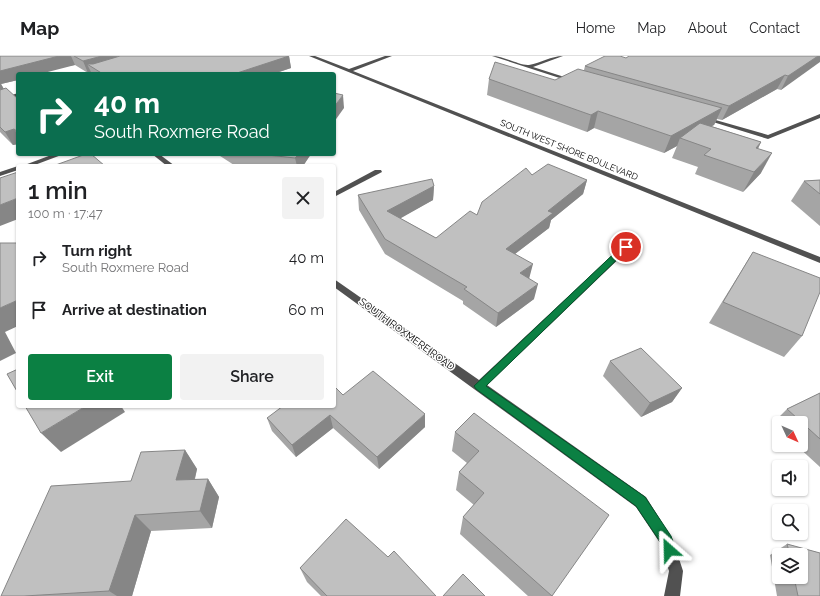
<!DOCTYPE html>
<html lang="en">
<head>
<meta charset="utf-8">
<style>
  body { margin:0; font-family:Raleway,sans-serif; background:#f2f2f2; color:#202124; height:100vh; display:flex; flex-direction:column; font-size:15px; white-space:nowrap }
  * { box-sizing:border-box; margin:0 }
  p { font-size:13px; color:#757577 }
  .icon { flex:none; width:22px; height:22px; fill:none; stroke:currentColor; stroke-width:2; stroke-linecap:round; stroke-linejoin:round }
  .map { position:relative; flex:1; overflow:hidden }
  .side { position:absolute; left:16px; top:108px; width:320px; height:244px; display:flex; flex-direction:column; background:#fff; border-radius:4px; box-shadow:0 1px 3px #0004 }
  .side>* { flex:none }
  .hud { position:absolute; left:16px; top:16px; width:320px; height:84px; border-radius:4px; box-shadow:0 1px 3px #0004; background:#0b6e4f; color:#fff; overflow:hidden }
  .needle { width:26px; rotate:134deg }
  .tools { position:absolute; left:772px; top:360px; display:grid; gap:8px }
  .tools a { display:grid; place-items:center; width:36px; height:36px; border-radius:4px; background:#fff; box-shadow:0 1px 3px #0004; font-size:20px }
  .pin { position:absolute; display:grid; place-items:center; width:34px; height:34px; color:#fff; margin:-17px; border:2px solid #fff; border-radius:50%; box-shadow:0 1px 4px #0007 }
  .me { position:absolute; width:44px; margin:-22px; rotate:335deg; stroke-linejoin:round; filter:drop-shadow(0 0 3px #0008) }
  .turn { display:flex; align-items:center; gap:14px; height:84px; padding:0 12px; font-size:18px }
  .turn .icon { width:52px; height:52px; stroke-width:2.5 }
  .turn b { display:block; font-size:28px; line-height:34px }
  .round { display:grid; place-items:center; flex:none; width:42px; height:42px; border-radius:4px; background:#f2f2f2 }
  .head { display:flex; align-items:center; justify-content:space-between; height:68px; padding:0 12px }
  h1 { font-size:24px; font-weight:600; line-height:30px }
  .primary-button { display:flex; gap:8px; margin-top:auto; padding:8px 12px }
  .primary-button a { flex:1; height:46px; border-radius:4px; background:#0b8043; color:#fff; font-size:16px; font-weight:600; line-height:46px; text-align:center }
  .primary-button a+a { background:#f2f2f2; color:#202124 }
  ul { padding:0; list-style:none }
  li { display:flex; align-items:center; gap:12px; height:52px; padding:0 12px }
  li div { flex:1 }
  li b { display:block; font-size:15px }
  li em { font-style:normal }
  header { display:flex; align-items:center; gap:24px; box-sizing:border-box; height:56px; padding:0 20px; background:#fff; border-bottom:1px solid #e0e0e0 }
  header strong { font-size:19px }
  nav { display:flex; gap:22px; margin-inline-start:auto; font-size:14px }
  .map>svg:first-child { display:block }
</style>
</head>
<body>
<header>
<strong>Map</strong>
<nav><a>Home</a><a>Map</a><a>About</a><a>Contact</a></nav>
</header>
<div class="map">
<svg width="820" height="540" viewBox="0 0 820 540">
  <rect width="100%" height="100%" fill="#fff"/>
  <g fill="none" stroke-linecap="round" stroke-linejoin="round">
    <!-- minor -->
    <g fill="#515151" fill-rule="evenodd">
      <path d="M309 0H315L349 13 385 0H392L353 15 820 201V207Z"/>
      <path d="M492 0C504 0 520 10 529 9 541 7 551 0 563 0L533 11 577 25 572 26Z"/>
      <path d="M18 37V41L0 47V43Z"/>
      <path d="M820 58V62L768 83 700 62 705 61 768 79Z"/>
      <path d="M54 98H64L32 110H22Z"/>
      <path d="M152 98H159L175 110H167Z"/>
      <path d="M18 110V114L0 120V116Z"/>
      <path d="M375 114H381L382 116 334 141V136Z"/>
      <path d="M626 188 630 191 629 193 487 329 646 441 673 484 683 515 680 540H664L669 515 660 487 636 451 334 231V223L479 324 623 189Z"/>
    </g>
  </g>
  <!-- wall -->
  <g fill="#a5a5a5" fill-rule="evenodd">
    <path d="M0 0H289L291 12 273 18H91V16L88 17 75 9 18 18V24L1 28 4 33 18 43V88L13 89 0 76Z"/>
    <path d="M820 0 781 34 777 33 722 64 717 63 714 69 711 70 761 86 758 93 761 117 743 136 695 118 698 111 672 102 677 90 664 97 594 72 587 76 487 39 489 23 555 24 584 14 585 10 626 2Z"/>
    <path d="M217 98H311L303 110H244L234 109Z"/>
    <path d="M532 119 587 124 583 138 551 164 549 172 515 198 529 223 534 243 496 271 463 248V245L385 198 359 154 358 139 434 130 433 144 400 162 436 182 477 159Z"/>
    <path d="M820 124V170L791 145 804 125Z"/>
    <path d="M753 196 802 280 784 301 709 267Z"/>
    <path d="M610 305 682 332 672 346 641 361 603 320Z"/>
    <path d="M820 337V411L796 389H801V367H779V374L772 368 787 353Z"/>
    <path d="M343 339 425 371 379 413 333 372 296 401 272 375 267 362Z"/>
    <path d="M474 357 552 540H528L460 478 463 461 474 449 456 434 459 416 467 407 452 395 455 376Z"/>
    <path d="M185 394 197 413 195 423H208L219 441 212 472 151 475 132 540H1L131 425Z"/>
    <path d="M787 488 820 497V540H777L770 499ZM779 499H801V521H779Z"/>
    <path d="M388 501 436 540H321L307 526 300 512Z"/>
  </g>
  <!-- shaded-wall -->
  <g fill="#868686">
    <path d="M59 0H71L75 9 40 18H18V24L1 28 7 39 0 42V15Z"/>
    <path d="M102 0H145L97 14 87 8 91 16 88 17 83 5Z"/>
    <path d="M289 0 291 12 273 18H234Z"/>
    <path d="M818 0H820V6L781 34 788 20Z"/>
    <path d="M785 19 777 33 722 64 729 50Z"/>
    <path d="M343 39 344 52 334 66V51Z"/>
    <path d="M722 52 714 69 686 84 680 82 677 90 664 97 671 80Z"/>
    <path d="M598 55 594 72 587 76 591 59Z"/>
    <path d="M14 73 18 79V88L13 89 5 76Z"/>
    <path d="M761 86 751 106 756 92Z"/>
    <path d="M772 97 761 117 743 136 754 116Z"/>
    <path d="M299 98H311L303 110H297L295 102Z"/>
    <path d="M587 124 583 138 551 164 549 172 503 207 506 193 548 155Z"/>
    <path d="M434 130 433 144 387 170V155Z"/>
    <path d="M18 142V163L0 170V149Z"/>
    <path d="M533 208 529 223 520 217Z"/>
    <path d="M538 228 534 243 496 271 498 257Z"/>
    <path d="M18 244V270L5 276 16 297 0 305V252Z"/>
    <path d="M682 332 672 346 641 361 650 347Z"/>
    <path d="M86 350H121L125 356 61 396 41 377Z"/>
    <path d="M425 358V371L379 413 377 401Z"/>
    <path d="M330 359 333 372 296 401 292 389Z"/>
    <path d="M185 394 197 413 190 442 176 424Z"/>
    <path d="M208 423 219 441 212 472 200 455Z"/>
    <path d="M135 459 151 475 132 540H117L109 535Z"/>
  </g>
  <!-- building -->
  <g fill="#c0c0c0" stroke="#868686">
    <path d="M0 0H59L0 15Z"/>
    <path d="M74 0H102L83 5Z"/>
    <path d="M120 0H289L234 18H103L87 8H93Z"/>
    <path d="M605 0H620L626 2 629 0H818L788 20 785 19 729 50 585 10Z"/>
    <path d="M495 6 555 24 578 13 722 52 671 80 598 55 591 59 489 23Z"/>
    <path d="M6 32 18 43V76L14 73 5 76 0 71V34Z"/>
    <path d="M334 37 343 39 334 51Z"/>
    <path d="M700 67 761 86 756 92 772 97 754 116 704 99 711 93 680 82Z"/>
    <path d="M86 98H91L105 110H53Z"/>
    <path d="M258 98H299L295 102Z"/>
    <path d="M548 108 587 124 548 155 553 157 506 193 533 208 520 217 538 228 498 257 464 233 467 231 385 183 358 139 432 123 434 130 387 155 436 182 470 155 477 159 482 146 526 112 532 119Z"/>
    <path d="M18 116V142L0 149V122Z"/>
    <path d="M820 124V138L804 125Z"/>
    <path d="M0 187H18V244L0 252Z"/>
    <path d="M753 196 820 222V236L802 280 723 246Z"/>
    <path d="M641 292 682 332 650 347 610 305Z"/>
    <path d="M18 313V337L7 318Z"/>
    <path d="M373 315 425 358 377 401 330 359 292 389 267 362 283 350H334V330L343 339Z"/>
    <path d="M820 337V383L787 353Z"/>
    <path d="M25 350H86L41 377Z"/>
    <path d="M474 357 609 459 552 540 463 461 484 437 459 416 479 395 455 376Z"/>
    <path d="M185 394 176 424 208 423 200 455 135 459 109 535 24 540H1L51 430 131 425 141 396Z"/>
    <path d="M346 463 388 501 394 495 436 540H327L300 512Z"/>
    <path d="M787 488 820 497V540H798L794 521H801V499H790Z"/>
    <path d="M463 518 485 540H443Z"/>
  </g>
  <!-- route -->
  <path fill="#0b8043" stroke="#07532c" d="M623 189H626L630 191 486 330 645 441 671 480 676 494 674 499 669 501 665 499 661 487 636 450 476 333 474 330Z"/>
  <g text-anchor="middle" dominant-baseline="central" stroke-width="3" stroke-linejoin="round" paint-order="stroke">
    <!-- far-street labels -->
    <g font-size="9" fill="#000" stroke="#fff">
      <text transform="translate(569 94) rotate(22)">SOUTH WEST SHORE BOULEVARD</text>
    </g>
    <!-- street labels -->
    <g font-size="10" fill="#000" stroke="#fff">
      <text transform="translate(407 278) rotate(36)">SOUTH ROXMERE ROAD</text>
    </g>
  </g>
</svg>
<div class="tools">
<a><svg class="needle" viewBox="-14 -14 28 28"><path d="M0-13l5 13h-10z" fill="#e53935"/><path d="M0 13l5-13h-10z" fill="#757577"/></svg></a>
<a><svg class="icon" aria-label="sound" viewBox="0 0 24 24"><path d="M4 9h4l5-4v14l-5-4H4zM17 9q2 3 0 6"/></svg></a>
<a><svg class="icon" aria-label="search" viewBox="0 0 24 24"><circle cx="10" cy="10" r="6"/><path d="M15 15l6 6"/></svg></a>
<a><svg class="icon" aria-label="layers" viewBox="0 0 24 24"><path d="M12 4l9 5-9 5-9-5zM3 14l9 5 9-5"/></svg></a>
</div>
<div class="pin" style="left:626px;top:191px;background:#d93025"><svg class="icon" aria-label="arrive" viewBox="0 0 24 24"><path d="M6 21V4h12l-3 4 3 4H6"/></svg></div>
<svg class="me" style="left:669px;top:494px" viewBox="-20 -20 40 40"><path d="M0-17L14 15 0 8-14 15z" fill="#0b8043" stroke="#fff" stroke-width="4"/></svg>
<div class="hud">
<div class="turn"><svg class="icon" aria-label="right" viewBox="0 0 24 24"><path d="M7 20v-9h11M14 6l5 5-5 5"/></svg><div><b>40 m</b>South Roxmere Road</div></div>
</div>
<section class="side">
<div class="head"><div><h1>1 min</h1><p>100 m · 17:47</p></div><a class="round"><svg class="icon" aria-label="close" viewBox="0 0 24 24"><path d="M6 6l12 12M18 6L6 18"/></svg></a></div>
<ul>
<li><svg class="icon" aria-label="right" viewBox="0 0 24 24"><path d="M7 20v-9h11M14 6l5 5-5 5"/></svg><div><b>Turn right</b><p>South Roxmere Road</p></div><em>40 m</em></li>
<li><svg class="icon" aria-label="arrive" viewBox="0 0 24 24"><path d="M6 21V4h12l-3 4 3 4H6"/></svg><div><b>Arrive at destination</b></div><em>60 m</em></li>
</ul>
<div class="primary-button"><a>Exit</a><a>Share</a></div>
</section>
</div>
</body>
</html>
